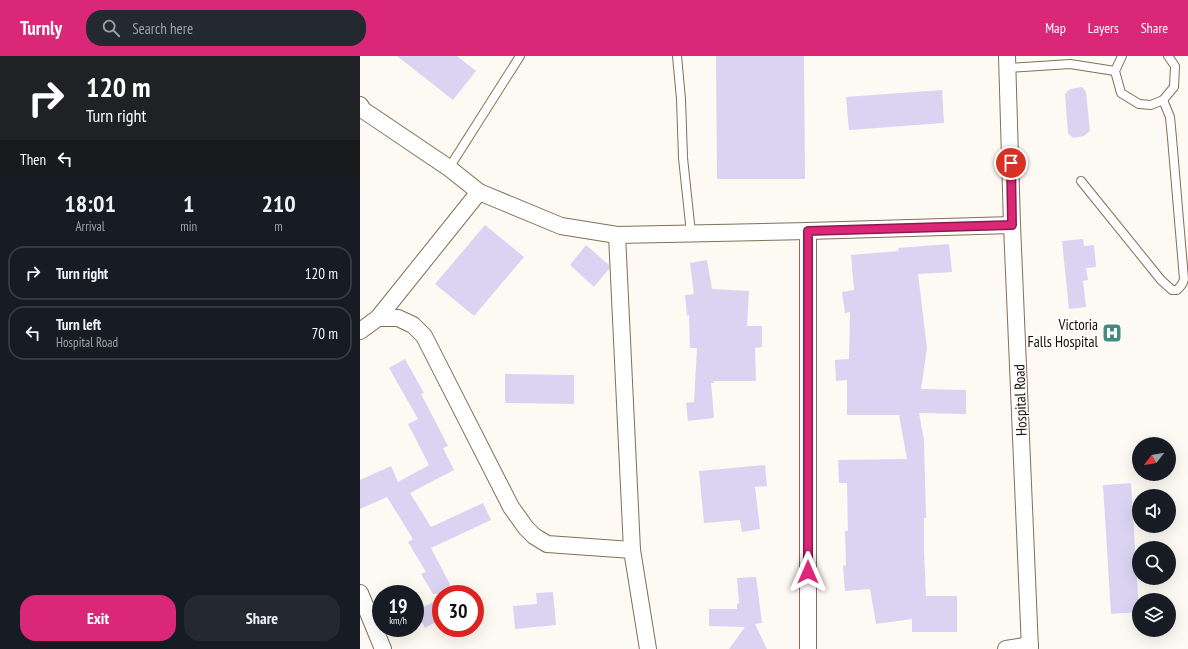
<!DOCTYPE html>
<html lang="en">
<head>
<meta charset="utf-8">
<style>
  body { margin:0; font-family:"PT Sans Narrow",sans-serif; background:#242831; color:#f1f3f6; height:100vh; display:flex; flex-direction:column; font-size:15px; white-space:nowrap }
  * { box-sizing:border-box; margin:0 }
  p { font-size:13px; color:#9ea1a6 }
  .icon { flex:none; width:22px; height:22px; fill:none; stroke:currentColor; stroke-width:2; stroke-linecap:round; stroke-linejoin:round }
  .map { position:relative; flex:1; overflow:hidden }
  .sheet { display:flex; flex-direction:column; background:#171b24; width:360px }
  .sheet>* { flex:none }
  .guide { background:#202124; color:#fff; overflow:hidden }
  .needle { width:26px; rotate:239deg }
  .controls { position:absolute; left:772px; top:381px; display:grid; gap:8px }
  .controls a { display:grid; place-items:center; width:44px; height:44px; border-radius:50%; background:#171b24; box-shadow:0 4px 16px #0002; font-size:20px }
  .speed { position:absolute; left:12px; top:529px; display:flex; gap:8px; font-size:20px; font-weight:700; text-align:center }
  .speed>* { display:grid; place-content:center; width:52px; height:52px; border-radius:50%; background:#171b24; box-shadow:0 4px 16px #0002; line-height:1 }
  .speed small { font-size:10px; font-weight:400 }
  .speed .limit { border:6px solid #d22; background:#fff; color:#111 }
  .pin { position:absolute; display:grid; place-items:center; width:34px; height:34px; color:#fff; margin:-17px; border:2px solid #fff; border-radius:50%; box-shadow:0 1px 4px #0007 }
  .me { position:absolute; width:44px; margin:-22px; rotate:0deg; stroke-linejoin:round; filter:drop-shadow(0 0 3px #0008) }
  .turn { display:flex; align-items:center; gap:14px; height:84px; padding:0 20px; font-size:18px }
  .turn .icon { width:52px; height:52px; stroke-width:2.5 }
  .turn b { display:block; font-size:28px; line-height:34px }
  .then { display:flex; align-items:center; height:38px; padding:0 20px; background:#0003; gap:8px; font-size:15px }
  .eta { display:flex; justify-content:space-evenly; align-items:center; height:68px; text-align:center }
  .eta b { font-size:24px; font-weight:700; line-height:28px }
  .cta { display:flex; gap:8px; margin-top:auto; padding:8px 20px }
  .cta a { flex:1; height:46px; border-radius:16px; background:#db2777; color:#fff; font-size:16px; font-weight:700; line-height:46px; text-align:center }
  .cta a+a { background:#242831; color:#f1f3f6 }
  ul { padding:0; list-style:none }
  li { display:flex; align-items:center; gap:12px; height:54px; margin:0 8px 6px; padding:0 12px; border:2px solid #363941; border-radius:16px }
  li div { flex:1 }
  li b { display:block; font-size:15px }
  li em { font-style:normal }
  header { display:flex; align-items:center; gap:24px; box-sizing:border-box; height:56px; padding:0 20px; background:#db2777; color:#fff }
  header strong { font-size:19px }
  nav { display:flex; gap:22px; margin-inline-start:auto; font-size:14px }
  .search { width:280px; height:36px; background:#242831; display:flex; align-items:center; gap:10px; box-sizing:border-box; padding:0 14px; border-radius:16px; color:#9ea1a6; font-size:15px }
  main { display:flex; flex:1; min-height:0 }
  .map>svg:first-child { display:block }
</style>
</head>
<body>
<header>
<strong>Turnly</strong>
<div class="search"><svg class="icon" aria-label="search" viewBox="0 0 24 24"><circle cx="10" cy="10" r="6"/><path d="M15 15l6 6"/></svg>Search here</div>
<nav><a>Map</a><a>Layers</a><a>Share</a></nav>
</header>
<main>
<section class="sheet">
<div class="guide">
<div class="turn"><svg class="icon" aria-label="right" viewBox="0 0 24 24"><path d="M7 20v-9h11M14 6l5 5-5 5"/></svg><div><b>120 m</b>Turn right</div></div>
<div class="then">Then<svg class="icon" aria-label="left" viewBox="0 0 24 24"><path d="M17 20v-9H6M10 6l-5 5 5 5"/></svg></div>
</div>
<div class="eta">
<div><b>18:01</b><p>Arrival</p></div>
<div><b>1</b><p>min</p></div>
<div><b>210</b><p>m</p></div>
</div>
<ul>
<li><svg class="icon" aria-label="right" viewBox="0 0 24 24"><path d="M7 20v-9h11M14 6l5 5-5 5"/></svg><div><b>Turn right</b></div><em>120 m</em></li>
<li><svg class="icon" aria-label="left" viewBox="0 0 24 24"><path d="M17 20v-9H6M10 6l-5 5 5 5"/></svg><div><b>Turn left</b><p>Hospital Road</p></div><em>70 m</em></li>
</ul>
<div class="cta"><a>Exit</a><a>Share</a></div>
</section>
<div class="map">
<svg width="828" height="593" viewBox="0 0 828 593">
  <rect width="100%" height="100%" fill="#fdf9f3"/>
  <!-- building -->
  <g fill="#dad4f2">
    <path d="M37 0H97L116 15 93 44Z"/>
    <path d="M356 0H444L445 123H357Z"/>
    <path d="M722 31 726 36 730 75 724 80 713 82 708 77 705 38 710 33Z"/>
    <path d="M582 34 584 67 489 74 486 41Z"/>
    <path d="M125 169 164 201 114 260 75 228Z"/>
    <path d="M723 183 724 190 734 189 736 211 726 212 728 224 723 225 726 251 709 253 702 185Z"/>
    <path d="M589 188 592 216 558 218 567 292 561 333 606 334V358L559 357 564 384 566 462H564V495L566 540H597V576H552V563L516 568 510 533 485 535 483 510 486 509 485 475H488L487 427H479L478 404 547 403 539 359H487V324L476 325 475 304 489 303 490 256 485 257 482 236 494 234 491 199 539 195 538 192Z"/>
    <path d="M226 189 249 209V213L234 231 210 209Z"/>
    <path d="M347 204 352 233 389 235 387 270H402V291L395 292 396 325H354V327H351L354 362 328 365 326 347 334 346 337 292H330L329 259 327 260 325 239 334 238 330 207Z"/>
    <path d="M45 303 64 337 61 338 88 390 83 392 94 414 50 437 71 471 123 447 131 464 71 492 95 538H73L61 518 66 516 48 486 53 483 27 441 0 453V424L31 410 38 426 69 409 48 368 58 363 29 312Z"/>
    <path d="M145 318 214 319V348L145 347Z"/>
    <path d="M405 409 407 430 395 431 400 473 382 476 380 464 344 467 339 415Z"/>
    <path d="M771 427 779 556 751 558 743 429Z"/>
    <path d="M396 521 402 567 395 568 407 593H369L385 571 349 570V553H377V548L379 547 377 522Z"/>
    <path d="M193 536 196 569 155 573 153 550 177 548 176 537Z"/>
    <path d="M81 542V563L65 572 56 555Z"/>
  </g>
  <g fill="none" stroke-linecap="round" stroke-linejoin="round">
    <defs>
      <g id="lane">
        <path d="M317 0 321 43 323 102 331 177"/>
        <path d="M762 0 755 15 761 37 779 48 791 49 803 44 814 31 815 10 808 0"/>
        <path d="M648 12 710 8 755 15"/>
        <path d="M89 112 160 0"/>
        <path d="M721 125 801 224 812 234H817C821 230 823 228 824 223L812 82 810 61 803 44"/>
      </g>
      <g id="street">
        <path d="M647 0 652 169 670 593"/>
        <path d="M0 49 3 54 89 112 119 136 201 170 257 179 448 175 652 169"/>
        <path d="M448 175V593"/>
        <path d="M257 179 272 494 288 593"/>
        <path d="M18 262H38L53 269 64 280 151 451 166 472 174 480 187 488 272 494"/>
        <path d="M0 275 18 262 119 136"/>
        <path d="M0 537 23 593"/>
        <path d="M646 593 670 589"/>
      </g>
    </defs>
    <!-- lane casing -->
    <use href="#lane" stroke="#807157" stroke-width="10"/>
    <!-- street casing -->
    <use href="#street" stroke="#807157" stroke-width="18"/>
    <!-- lane -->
    <use href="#lane" stroke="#fff" stroke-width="8"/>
    <!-- street -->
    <use href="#street" stroke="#fff" stroke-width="16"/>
  </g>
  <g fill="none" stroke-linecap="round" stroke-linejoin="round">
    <defs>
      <path id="route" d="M448 516V175L652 169 651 107"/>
    </defs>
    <!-- route casing -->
    <use href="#route" stroke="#8e194d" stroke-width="10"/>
    <!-- route -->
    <use href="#route" stroke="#db2777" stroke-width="7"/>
  </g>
  <!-- icons -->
  <defs>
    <symbol id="hospital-square" viewBox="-11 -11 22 22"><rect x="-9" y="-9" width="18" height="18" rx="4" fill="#438a83" stroke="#fff"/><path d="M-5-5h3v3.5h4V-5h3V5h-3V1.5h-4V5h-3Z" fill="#fff"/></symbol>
  </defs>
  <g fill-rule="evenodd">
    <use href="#hospital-square" x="741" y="266" width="22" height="22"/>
  </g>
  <g text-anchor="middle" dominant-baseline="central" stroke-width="3" stroke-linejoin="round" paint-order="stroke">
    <!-- poi labels -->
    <g font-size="15" fill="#140e05" stroke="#fff" text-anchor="end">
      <text x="738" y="268">Victoria<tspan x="738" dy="17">Falls Hospital</tspan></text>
    </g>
    <!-- street labels -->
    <g font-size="15" fill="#140e05" stroke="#fff">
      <text transform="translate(660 344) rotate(-92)">Hospital Road</text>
    </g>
  </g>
</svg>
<div class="controls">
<a><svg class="needle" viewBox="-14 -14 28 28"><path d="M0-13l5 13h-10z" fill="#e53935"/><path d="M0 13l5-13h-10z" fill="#9ea1a6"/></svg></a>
<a><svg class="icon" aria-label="sound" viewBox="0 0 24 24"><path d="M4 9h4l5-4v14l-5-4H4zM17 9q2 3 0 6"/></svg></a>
<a><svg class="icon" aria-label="search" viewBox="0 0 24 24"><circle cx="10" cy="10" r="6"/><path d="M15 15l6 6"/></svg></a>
<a><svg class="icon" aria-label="layers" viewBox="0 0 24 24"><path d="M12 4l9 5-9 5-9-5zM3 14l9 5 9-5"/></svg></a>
</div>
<div class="speed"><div>19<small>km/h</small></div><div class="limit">30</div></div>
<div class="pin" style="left:651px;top:107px;background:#d93025"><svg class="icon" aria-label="arrive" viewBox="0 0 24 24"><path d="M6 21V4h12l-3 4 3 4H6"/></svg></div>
<svg class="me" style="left:448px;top:516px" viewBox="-20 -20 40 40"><path d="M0-17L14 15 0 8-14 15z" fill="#db2777" stroke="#fff" stroke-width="4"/></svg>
</div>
</main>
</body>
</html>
